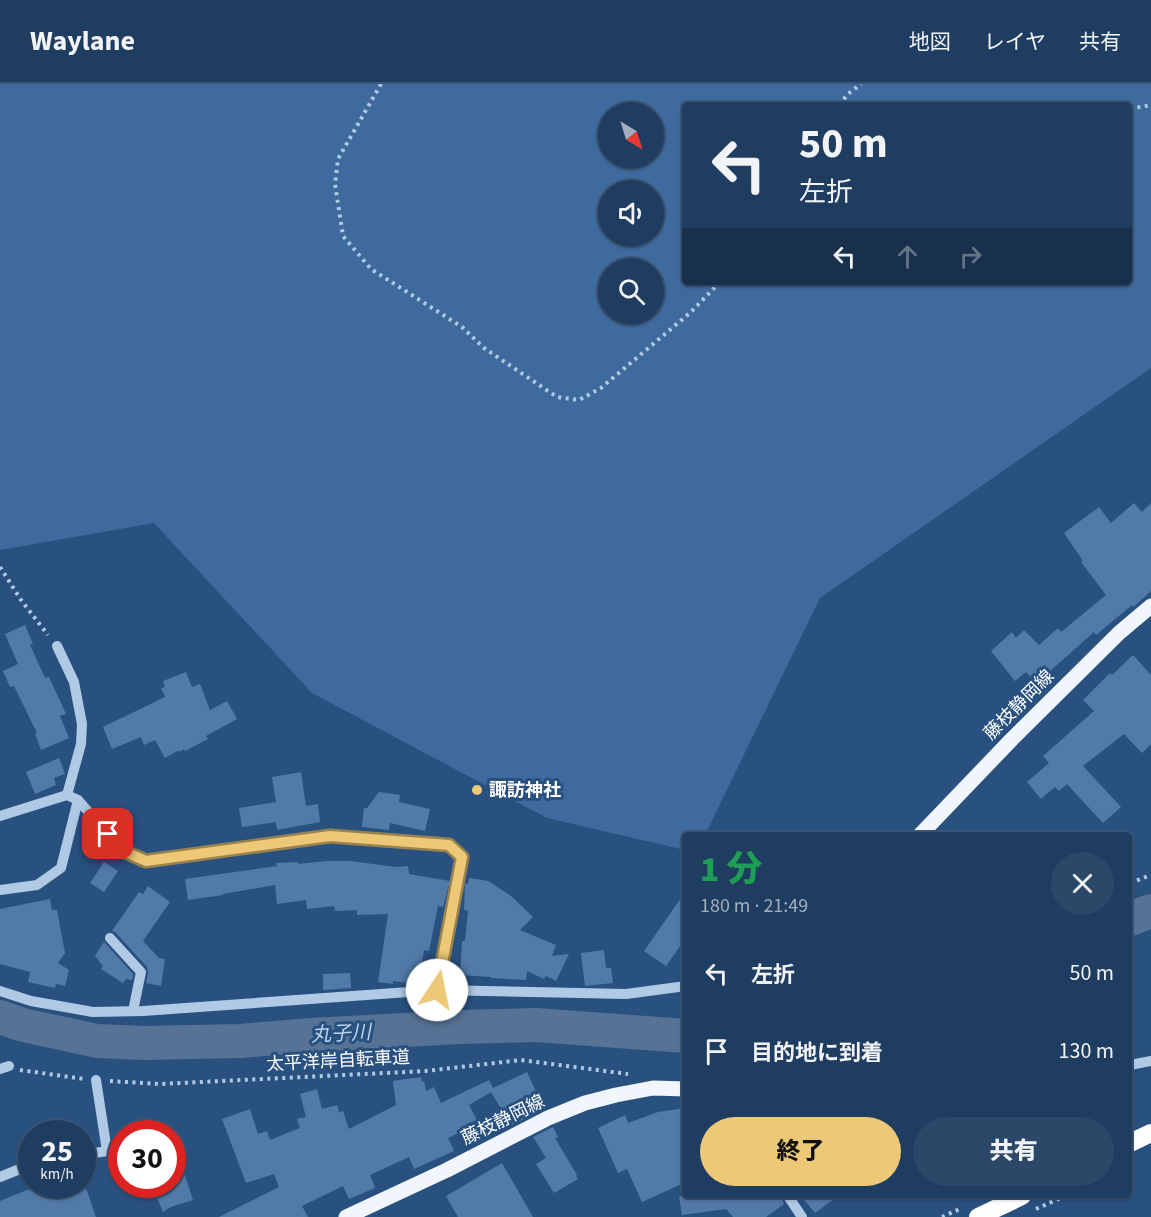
<!DOCTYPE html>
<html lang="ja">
<head>
<meta charset="utf-8">
<style>
  body { margin:0; font-family:"Source Sans 3","Noto Sans JP",sans-serif; background:#2c4869; color:#f1f3f6; height:100vh; display:flex; flex-direction:column; font-size:22px; white-space:nowrap }
  * { box-sizing:border-box; margin:0 }
  p { font-size:20px; color:#a1aebd }
  .icon { flex:none; width:33px; height:33px; fill:none; stroke:currentColor; stroke-width:2; stroke-linecap:round; stroke-linejoin:round }
  .map { position:relative; flex:1; overflow:hidden }
  .side { position:absolute; left:682px; top:748px; width:450px; height:366px; display:flex; flex-direction:column; background:#1f3d60; border-radius:6px; box-shadow:0 2px 4px #0004,0 0 0 2px #3c5675 }
  .side>* { flex:none }
  .hud { position:absolute; left:682px; top:18px; width:450px; height:183px; border-radius:6px; box-shadow:0 2px 4px #0004,0 0 0 2px #3c5675; background:#1f3d60; color:#f1f3f6; overflow:hidden }
  .needle { width:39px; rotate:142deg }
  .controls { position:absolute; left:598px; top:18px; display:grid; gap:12px }
  .controls a { display:grid; place-items:center; width:66px; height:66px; border-radius:50%; background:#1f3d60; box-shadow:0 2px 4px #0004,0 0 0 2px #3c5675; font-size:30px }
  .speed { position:absolute; left:18px; top:1036px; display:flex; gap:12px; font-size:30px; font-weight:700; text-align:center }
  .speed>* { display:grid; place-content:center; width:78px; height:78px; border-radius:50%; background:#1f3d60; box-shadow:0 2px 4px #0004,0 0 0 2px #3c5675; line-height:1 }
  .speed small { font-size:15px; font-weight:400 }
  .speed .limit { border:9px solid #d22; background:#fff; color:#111 }
  .pin { position:absolute; display:grid; place-items:center; width:51px; height:51px; color:#fff; margin:-26px; border-radius:12px; box-shadow:0 3px 9px #0006 }
  .me { position:absolute; width:66px; margin:-33px; rotate:11deg; stroke-linejoin:round; filter:drop-shadow(0 0 4px #0008) }
  .turn { display:flex; align-items:center; gap:21px; height:126px; padding:0 18px; font-size:27px }
  .turn .icon { width:78px; height:78px; stroke-width:2.5 }
  .turn b { display:block; font-size:42px; line-height:51px }
  .lanes { display:flex; align-items:center; height:57px; padding:0 18px; background:#0003; justify-content:center; gap:30px; direction:ltr }
  .lanes .off { opacity:.35 }
  .round { display:grid; place-items:center; flex:none; width:63px; height:63px; border-radius:32px; background:#2c4869 }
  .summary { display:flex; align-items:center; justify-content:space-between; height:102px; padding:0 18px }
  h1 { font-size:36px; font-weight:800; line-height:45px; color:#1e9e55 }
  .cta { display:flex; gap:12px; margin-top:auto; padding:12px 18px }
  .cta a { flex:1; height:69px; border-radius:36px; background:#ecc877; color:#111; font-size:24px; font-weight:800; line-height:69px; text-align:center }
  .cta a+a { background:#2c4869; color:#f1f3f6 }
  ul { padding:0; list-style:none }
  li { display:flex; align-items:center; gap:18px; height:78px; padding:0 18px }
  li div { flex:1 }
  li b { display:block; font-size:22px }
  li em { font-style:normal }
  header { display:flex; align-items:center; gap:36px; box-sizing:border-box; height:84px; padding:0 30px; background:#1f3d60; border-bottom:2px solid #3c5675 }
  header strong { font-size:28px }
  nav { display:flex; gap:33px; margin-inline-start:auto; font-size:21px }
  .map>svg:first-child { display:block }
</style>
</head>
<body>
<header>
<strong>Waylane</strong>
<nav><a>地図</a><a>レイヤ</a><a>共有</a></nav>
</header>
<div class="map">
<svg width="1151" height="1133" viewBox="0 0 1151 1133">
  <rect width="100%" height="100%" fill="#295180"/>
  <!-- green -->
  <path fill="#3e6a9d" fill-rule="evenodd" d="M0 0H1151V284L820 514 705 751 686 752 685 766 547 734 312 609 154 439 0 466ZM686 21H1130V198H686ZM609 28H654V74H609ZM609 106H654V152H609ZM609 184H654V230H609Z"/>
  <g fill="none" stroke-linecap="round" stroke-linejoin="round">
    <!-- river -->
    <g stroke="#567294" stroke-width="34">
      <path d="M1130 835 1151 827"/>
      <path d="M0 933 23 941 97 957 145 959 240 957 311 951 460 943 536 941 686 952"/>
    </g>
  </g>
  <!-- building -->
  <g fill="#527aa8">
    <path d="M1134 419 1142 428 1151 419V507L1133 523 1132 521 1096 551 1094 548 1049 588 1053 593 1040 604 1026 588 1015 597 991 567 1012 548 1016 554 1024 546 1039 561 1058 544 1061 548 1106 511 1081 478 1083 477 1064 449 1099 423 1111 439Z"/>
    <path d="M25 541 33 560 30 561 45 594 49 593 66 630 60 632 69 654 41 666 35 650 37 649 14 602 10 603 3 587 18 580 5 550Z"/>
    <path d="M1133 571 1151 591V660L1142 669 1124 650 1083 682 1121 723 1103 739 1067 700 1059 707 1055 703 1041 715 1027 698 1049 679 1043 672 1094 627 1083 616 1110 589 1112 591Z"/>
    <path d="M186 588 192 603 200 600 210 626 227 617 237 635 206 652 208 655 185 667 184 665 179 668V666L165 674 155 656 144 661 141 653 112 665 103 643 165 613 161 604 165 603 163 597Z"/>
    <path d="M59 674 65 690 54 694 56 701 35 710 26 688Z"/>
    <path d="M301 688 306 722 318 720 320 738 277 746 276 738 242 743 239 724 276 718 272 693Z"/>
    <path d="M379 708 400 711 399 718 430 725 425 747 390 739 389 746 362 743 364 724H367Z"/>
    <path d="M326 777H350L396 783 408 782 409 790 450 797 443 823 438 822 429 867 424 866 420 894 415 893 414 900 393 897V900L378 898 388 830 357 831V826L335 827 334 822 307 825 306 816 277 820 275 801 223 810V811L188 816 185 795 277 782 276 779 298 778V780Z"/>
    <path d="M104 778 118 787 104 808 90 799Z"/>
    <path d="M469 794 488 797 511 812 533 833 520 846 556 861 552 872 569 870 556 897 546 892 544 895 527 887 526 896 491 894V893L460 891 462 857H465L468 827 464 826 465 799 468 800Z"/>
    <path d="M148 802 170 818 143 857 159 874 165 875 161 902 146 899 148 889 147 883 116 849 112 847 139 808 143 810Z"/>
    <path d="M686 807V854L666 882 644 867Z"/>
    <path d="M50 815 52 826H57L65 869 58 879 69 886 65 902 56 900 55 904 28 898 30 888 0 880V825Z"/>
    <path d="M104 858 133 890 132 896 126 895 123 899 101 885 103 882 95 872Z"/>
    <path d="M604 866 606 884H611L613 899 585 902 581 869Z"/>
    <path d="M350 889 351 904 323 906V890Z"/>
    <path d="M527 988 544 1025 522 1036 511 1041 504 1025 502 1026 491 1008 469 1021 477 1036 469 1039 471 1043 448 1054 454 1067 414 1085 409 1073 370 1091 375 1104 349 1115 343 1102 302 1122 308 1133H219L279 1103 274 1090 246 1099 222 1035 250 1025 258 1050 267 1047 270 1056 300 1044 297 1035 306 1033 300 1010 317 1005 322 1025 337 1021 339 1028 343 1027 349 1045 396 1021 393 997 421 993 422 998 424 997 426 1007 434 1003 441 1019 489 996 493 1004Z"/>
    <path d="M686 1024V1098L642 1118 627 1085 618 1089 598 1044 625 1031 628 1039 658 1028Z"/>
    <path d="M553 1043 558 1053 555 1054 577 1091 576 1092 578 1095 554 1109 536 1080 546 1074 533 1053Z"/>
    <path d="M176 1064 193 1116 171 1123 163 1128 156 1111 172 1103V1065Z"/>
    <path d="M502 1079 533 1133H458L446 1112Z"/>
    <path d="M46 1101H85L96 1133H0V1117L32 1104V1107Z"/>
    <path d="M679 1112H781L784 1120 766 1133H733L726 1125 682 1131Z"/>
    <path d="M801 1112H838L815 1129Z"/>
  </g>
  <g fill="none" stroke-linecap="round" stroke-linejoin="round">
    <!-- path -->
    <g stroke="#b0c9e5" stroke-width="4" stroke-dasharray="3 4.5" stroke-linecap="butt">
      <path d="M381 0 338 75 335 100 343 152 371 185 462 243 484 264 557 313 579 316 601 304 691 228 720 198"/>
      <path d="M839 21 848 10 861 0"/>
      <path d="M1130 25 1151 21"/>
      <path d="M0 483 21 516 48 551"/>
      <path d="M1130 799 1151 791"/>
      <path d="M20 986 84 995"/>
      <path d="M110 997 160 1000 426 987 521 976 628 990"/>
      <path d="M1036 1125 1065 1112"/>
      <path d="M942 1133 962 1124"/>
    </g>
    <!-- minor -->
    <g stroke="#b0c9e5" stroke-width="10">
      <path d="M57 562 74 598 82 640 81 660 67 711"/>
      <path d="M0 732 67 711 78 716 123 767 145 777 331 752 449 761 462 773 437 906"/>
      <path d="M0 806 37 801 61 784 78 716"/>
      <path d="M110 854 141 888 133 927"/>
      <path d="M0 907 31 917 93 928 143 927 437 906 626 910 686 902"/>
      <path d="M1130 981 1151 977"/>
      <path d="M0 985 9 982"/>
      <path d="M82 1071 107 1067 96 996"/>
      <path d="M0 1093 32 1080"/>
      <path d="M788 1112 802 1133"/>
    </g>
    <!-- major -->
    <g stroke="#f1f6fd" stroke-width="15">
      <path d="M919 752 1012 655 1119 549 1151 522"/>
      <path d="M346 1133 447 1086 548 1034 585 1019 616 1011 653 1004 686 1005"/>
    </g>
    <!-- highway -->
    <g stroke="#fff" stroke-width="18">
      <path d="M1130 1059 1151 1049"/>
      <path d="M978 1133 1022 1112"/>
    </g>
  </g>
  <g fill="none" stroke-linecap="round" stroke-linejoin="round">
    <defs>
      <path id="route" d="M108 750 123 767 146 777 330 752 449 761 462 773 437 906"/>
    </defs>
    <!-- route casing -->
    <use href="#route" stroke="#99824d" stroke-width="15"/>
    <!-- route -->
    <use href="#route" stroke="#ecc877" stroke-width="10"/>
  </g>
  <!-- markers -->
  <circle fill="#ecc877" stroke="#295180" stroke-width="2" cx="477" cy="706" r="6"/>
  <g text-anchor="middle" dominant-baseline="central" stroke-width="6" stroke-linejoin="round" paint-order="stroke">
    <!-- street labels -->
    <g font-size="18" fill="#fff" stroke="#295180">
      <text transform="translate(1019 621) rotate(-45)">藤枝静岡線</text>
      <text transform="translate(338 977) rotate(-3)">太平洋岸自転車道</text>
      <text transform="translate(503 1036) rotate(-26)">藤枝静岡線</text>
    </g>
    <!-- poi labels -->
    <g font-size="18" font-weight="bold" fill="#fff" stroke="#295180" text-anchor="start">
      <text x="489" y="706">諏訪神社</text>
    </g>
    <!-- water labels -->
    <g font-size="20" font-style="italic" fill="#bcd3ed" stroke="#295180">
      <text transform="translate(341 950) rotate(-3)">丸子川</text>
    </g>
  </g>
</svg>
<div class="controls">
<a><svg class="needle" viewBox="-14 -14 28 28"><path d="M0-13l5 13h-10z" fill="#e53935"/><path d="M0 13l5-13h-10z" fill="#a1aebd"/></svg></a>
<a><svg class="icon" aria-label="sound" viewBox="0 0 24 24"><path d="M4 9h4l5-4v14l-5-4H4zM17 9q2 3 0 6"/></svg></a>
<a><svg class="icon" aria-label="search" viewBox="0 0 24 24"><circle cx="10" cy="10" r="6"/><path d="M15 15l6 6"/></svg></a>
</div>
<div class="speed"><div>25<small>km/h</small></div><div class="limit">30</div></div>
<div class="pin" style="left:108px;top:750px;background:#d93025"><svg class="icon" aria-label="arrive" viewBox="0 0 24 24"><path d="M6 21V4h12l-3 4 3 4H6"/></svg></div>
<svg class="me" style="left:437px;top:906px" viewBox="-20 -20 40 40"><circle r="19" fill="#fff"/><path d="M0-13L10 11 0 6-10 11z" fill="#ecc877"/></svg>
<div class="hud">
<div class="turn"><svg class="icon" aria-label="left" viewBox="0 0 24 24"><path d="M17 20v-9H6M10 6l-5 5 5 5"/></svg><div><b>50 m</b>左折</div></div>
<div class="lanes"><svg class="icon" aria-label="left" viewBox="0 0 24 24"><path d="M17 20v-9H6M10 6l-5 5 5 5"/></svg><svg class="icon off" aria-label="ahead" viewBox="0 0 24 24"><path d="M12 20V5M6 11l6-6 6 6"/></svg><svg class="icon off" aria-label="right" viewBox="0 0 24 24"><path d="M7 20v-9h11M14 6l5 5-5 5"/></svg></div>
</div>
<section class="side">
<div class="summary"><div><h1>1 分</h1><p>180 m · 21:49</p></div><a class="round"><svg class="icon" aria-label="close" viewBox="0 0 24 24"><path d="M6 6l12 12M18 6L6 18"/></svg></a></div>
<ul>
<li><svg class="icon" aria-label="left" viewBox="0 0 24 24"><path d="M17 20v-9H6M10 6l-5 5 5 5"/></svg><div><b>左折</b></div><em>50 m</em></li>
<li><svg class="icon" aria-label="arrive" viewBox="0 0 24 24"><path d="M6 21V4h12l-3 4 3 4H6"/></svg><div><b>目的地に到着</b></div><em>130 m</em></li>
</ul>
<div class="cta"><a>終了</a><a>共有</a></div>
</section>
</div>
</body>
</html>
